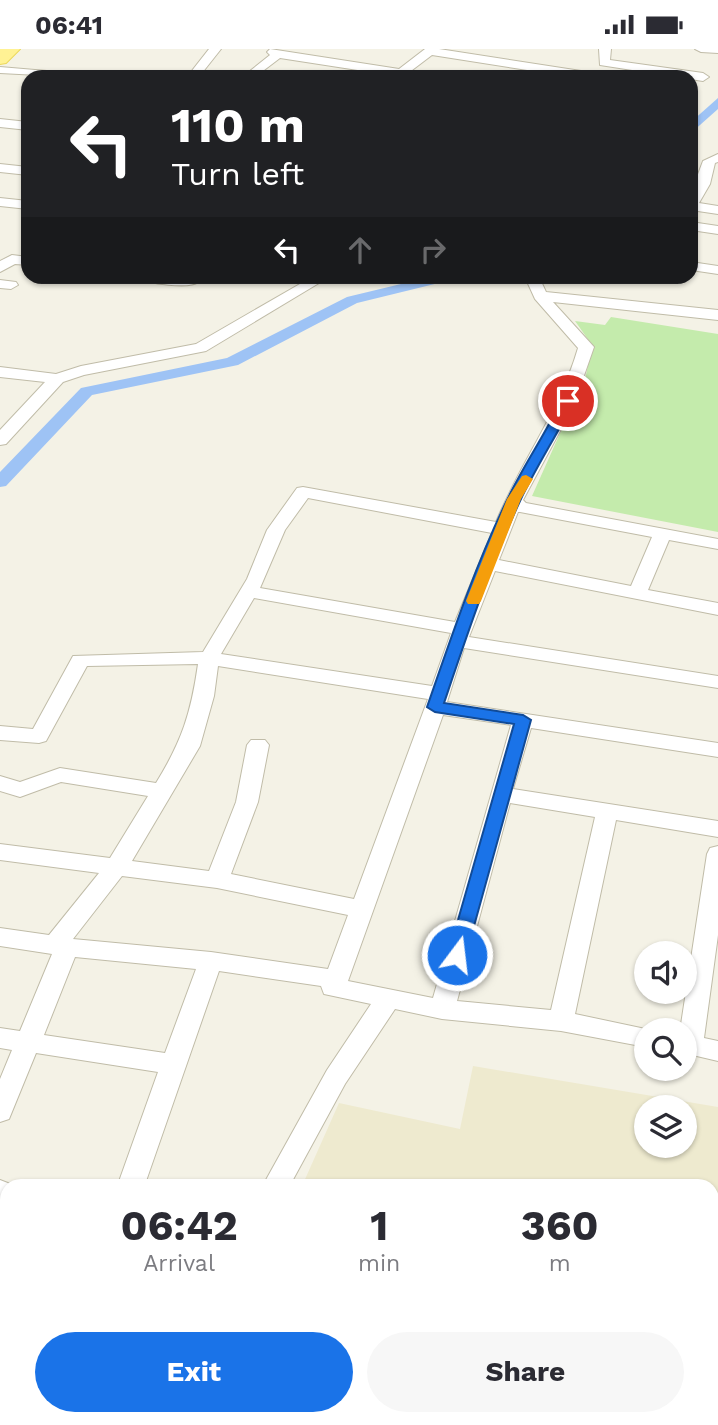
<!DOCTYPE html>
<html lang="en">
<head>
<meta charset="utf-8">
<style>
  body { margin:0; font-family:"Work Sans",sans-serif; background:#f7f7f7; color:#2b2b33; height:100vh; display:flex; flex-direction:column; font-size:26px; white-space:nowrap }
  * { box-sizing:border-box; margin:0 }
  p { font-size:23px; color:#7c7c81 }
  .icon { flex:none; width:38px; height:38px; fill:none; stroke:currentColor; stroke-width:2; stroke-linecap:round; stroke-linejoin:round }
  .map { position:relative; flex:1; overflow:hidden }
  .details { position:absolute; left:0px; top:1130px; width:719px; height:247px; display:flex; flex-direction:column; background:#fff; border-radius:21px 21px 0 0; box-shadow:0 2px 5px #0004 }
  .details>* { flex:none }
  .hud { position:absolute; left:21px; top:21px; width:677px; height:214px; border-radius:21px; box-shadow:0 2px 5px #0004; background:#202124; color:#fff; overflow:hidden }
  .buttons { position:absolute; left:634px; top:892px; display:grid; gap:14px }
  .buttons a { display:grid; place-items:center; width:63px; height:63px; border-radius:50%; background:#fff; box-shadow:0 2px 5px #0004; font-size:35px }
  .pin { position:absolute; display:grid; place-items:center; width:60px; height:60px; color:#fff; margin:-30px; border:4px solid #fff; border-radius:50%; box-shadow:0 2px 7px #0007 }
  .me { position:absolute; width:77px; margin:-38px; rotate:15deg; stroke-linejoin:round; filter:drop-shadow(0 0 5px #0008) }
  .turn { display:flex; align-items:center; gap:24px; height:147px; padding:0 35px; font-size:32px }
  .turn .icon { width:91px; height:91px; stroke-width:2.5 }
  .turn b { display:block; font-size:49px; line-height:60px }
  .lanes { display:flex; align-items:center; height:66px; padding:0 35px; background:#0003; justify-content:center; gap:35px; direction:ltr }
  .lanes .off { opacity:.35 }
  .eta { display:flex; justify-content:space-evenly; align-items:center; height:119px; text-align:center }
  .eta b { font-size:42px; font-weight:700; line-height:49px }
  .action { display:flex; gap:14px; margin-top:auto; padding:14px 35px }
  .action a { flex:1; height:80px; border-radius:42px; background:#1a73e8; color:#fff; font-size:28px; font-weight:700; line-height:80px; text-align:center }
  .action a+a { background:#f7f7f7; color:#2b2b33 }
  .status { display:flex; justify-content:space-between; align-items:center; height:49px; padding:0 35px; background:#fff; direction:ltr }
  .status svg { height:19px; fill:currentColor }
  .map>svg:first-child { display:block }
</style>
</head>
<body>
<div class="status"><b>06:41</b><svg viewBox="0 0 49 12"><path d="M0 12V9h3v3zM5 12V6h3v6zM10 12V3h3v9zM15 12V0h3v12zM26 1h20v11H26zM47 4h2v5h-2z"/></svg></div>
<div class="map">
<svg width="718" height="1376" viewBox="0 0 718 1376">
  <rect width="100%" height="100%" fill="#f4f2e6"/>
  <!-- education -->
  <path fill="#eeeacf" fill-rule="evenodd" d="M473 1017 718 1058V1185L712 1187V1138L302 1137 339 1054 460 1080ZM646 1059H684V1097H646Z"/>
  <!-- green -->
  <path fill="#c4ebac" d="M611 268 718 285V483L532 447 586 326 592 296 575 272 605 276Z"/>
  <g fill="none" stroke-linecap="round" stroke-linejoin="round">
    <!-- canal -->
    <g fill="#9ec3f5" fill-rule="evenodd">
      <path d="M718 49V60L691 84V73Z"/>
      <path d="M430 228H453L451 231 357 254 238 316 92 346 6 437 0 438V423L81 339 227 309 347 248Z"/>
    </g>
    <defs>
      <g id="street">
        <path d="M209 0H221L202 24 250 22 270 6 267 3 270 0 399 20 425 0H439L581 22 587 26 572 28 432 6 403 28 280 9 255 28H187Z"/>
        <path d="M599 0H611L610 11 703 24 709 28 703 32 600 16Z"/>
        <path d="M695 0H718V4L701 3Z"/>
        <path d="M0 18 70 24 76 28 0 24Z"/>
        <path d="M0 70 28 73V81L0 78Z"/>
        <path d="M718 105V113L715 114 710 135 699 154 718 157V165L691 161V144L703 112Z"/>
        <path d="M0 115 28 118V126L0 123Z"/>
        <path d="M0 149 28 152V160L0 157Z"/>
        <path d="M691 173 718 177V185L691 181Z"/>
        <path d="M12 206 28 208V216L15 215 0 223V212Z"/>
        <path d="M691 213 718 217V225L691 221Z"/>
        <path d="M139 228 196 230 198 233C190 240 147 235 139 228Z"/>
        <path d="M312 228H329L206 302 84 326 63 333 6 395 0 396V381L45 333 0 328V318L56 325 81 317 196 295Z"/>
        <path d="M525 228H539L546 243 718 261V271L553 253 594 298 573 358 523 451 526 454 718 490V500L669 491 648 541 718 554V566L495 522 469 588 718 627V639L464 599 447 653 718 694V708L531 679 513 740 718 772V788L616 771 575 965 655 982H646V998L561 982 442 970 395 960 345 1035 289 1138H262L327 1021 371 955 324 945 321 937 219 922 144 1138H117L158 1023 36 1004 9 1070 0 1073V1030L12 1001 0 999V979L20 982 52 905 0 897V879L49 886 99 824 0 811V795L110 809 148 747 61 733 20 748 0 742V727L20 733 60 719 156 734C182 692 191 664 198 615L87 617 46 692 39 694 0 691V677L33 680 73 607 203 603 247 530 267 481 297 439 303 438 496 473C521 412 559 364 578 299L535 250ZM308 449 492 484 455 573 260 539 285 481ZM518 463H520L652 488 631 537 499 511ZM254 549 451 584 432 637 221 605ZM218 617 428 650 354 850 231 825 258 753 269 696 265 691H251L247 696 236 753 209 822 132 812 200 697 214 647ZM443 666 511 676 433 949 348 932ZM510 754 595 768 551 961 457 952ZM122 827 217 839 348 866 328 920 211 903 73 890ZM75 908 196 920 165 1004 44 986Z"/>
        <path d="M0 231 16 233 18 236 11 240 0 239Z"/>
        <path d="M718 797V886L704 989 718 992V1012L684 1004V982H680L707 805 710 799Z"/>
        <path d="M0 1131 18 1138H7V1156L0 1155Z"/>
        <path d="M0 1280 7 1281V1309L0 1308Z"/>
        <path d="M369 1370H424L426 1376H371Z"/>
      </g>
      <path id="primary" d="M0 0H20L6 14 0 15Z"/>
    </defs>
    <!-- street casing -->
    <use href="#street" stroke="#c0bca8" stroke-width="2"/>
    <!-- primary casing -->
    <use href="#primary" stroke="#ebd85d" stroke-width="2"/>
    <!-- street -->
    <use href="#street" fill="#fff" fill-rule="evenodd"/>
    <!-- primary -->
    <use href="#primary" fill="#fff294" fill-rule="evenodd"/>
  </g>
  <!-- route -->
  <path fill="#1a73e8" stroke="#114b97" stroke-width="2" d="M568 348 574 352C557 386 536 418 520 452 490 517 467 586 444 654L523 666 531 671 466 906 464 911H451L448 906 514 675 435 663 427 658C451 589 475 517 507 451 523 417 545 386 561 352Z"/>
  <!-- slow -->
  <path fill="#f59e0b" d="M526 426 533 430 521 450 481 552 479 555H468L466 552 507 450 522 427Z"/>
</svg>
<div class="buttons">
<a><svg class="icon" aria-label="sound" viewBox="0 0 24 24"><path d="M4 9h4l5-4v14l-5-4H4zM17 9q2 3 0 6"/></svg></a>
<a><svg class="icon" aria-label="search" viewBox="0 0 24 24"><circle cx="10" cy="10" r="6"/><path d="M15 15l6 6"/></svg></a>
<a><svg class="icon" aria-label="layers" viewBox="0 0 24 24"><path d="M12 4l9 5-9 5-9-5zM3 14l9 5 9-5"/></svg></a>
</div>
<div class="pin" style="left:568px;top:352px;background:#d93025"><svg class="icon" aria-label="arrive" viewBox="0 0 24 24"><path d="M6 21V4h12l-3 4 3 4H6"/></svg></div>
<svg class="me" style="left:457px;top:906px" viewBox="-20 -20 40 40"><circle r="17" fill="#1a73e8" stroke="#fff" stroke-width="3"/><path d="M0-11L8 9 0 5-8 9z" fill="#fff"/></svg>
<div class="hud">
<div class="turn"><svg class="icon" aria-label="left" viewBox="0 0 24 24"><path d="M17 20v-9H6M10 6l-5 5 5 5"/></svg><div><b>110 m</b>Turn left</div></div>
<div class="lanes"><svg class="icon" aria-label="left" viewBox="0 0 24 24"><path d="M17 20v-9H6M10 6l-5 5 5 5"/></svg><svg class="icon off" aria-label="ahead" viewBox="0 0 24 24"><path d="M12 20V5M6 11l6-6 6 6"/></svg><svg class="icon off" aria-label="right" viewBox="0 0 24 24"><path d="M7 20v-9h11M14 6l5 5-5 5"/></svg></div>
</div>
<section class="details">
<div class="eta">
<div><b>06:42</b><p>Arrival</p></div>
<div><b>1</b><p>min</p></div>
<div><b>360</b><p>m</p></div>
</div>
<div class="action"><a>Exit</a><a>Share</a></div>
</section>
</div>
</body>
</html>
